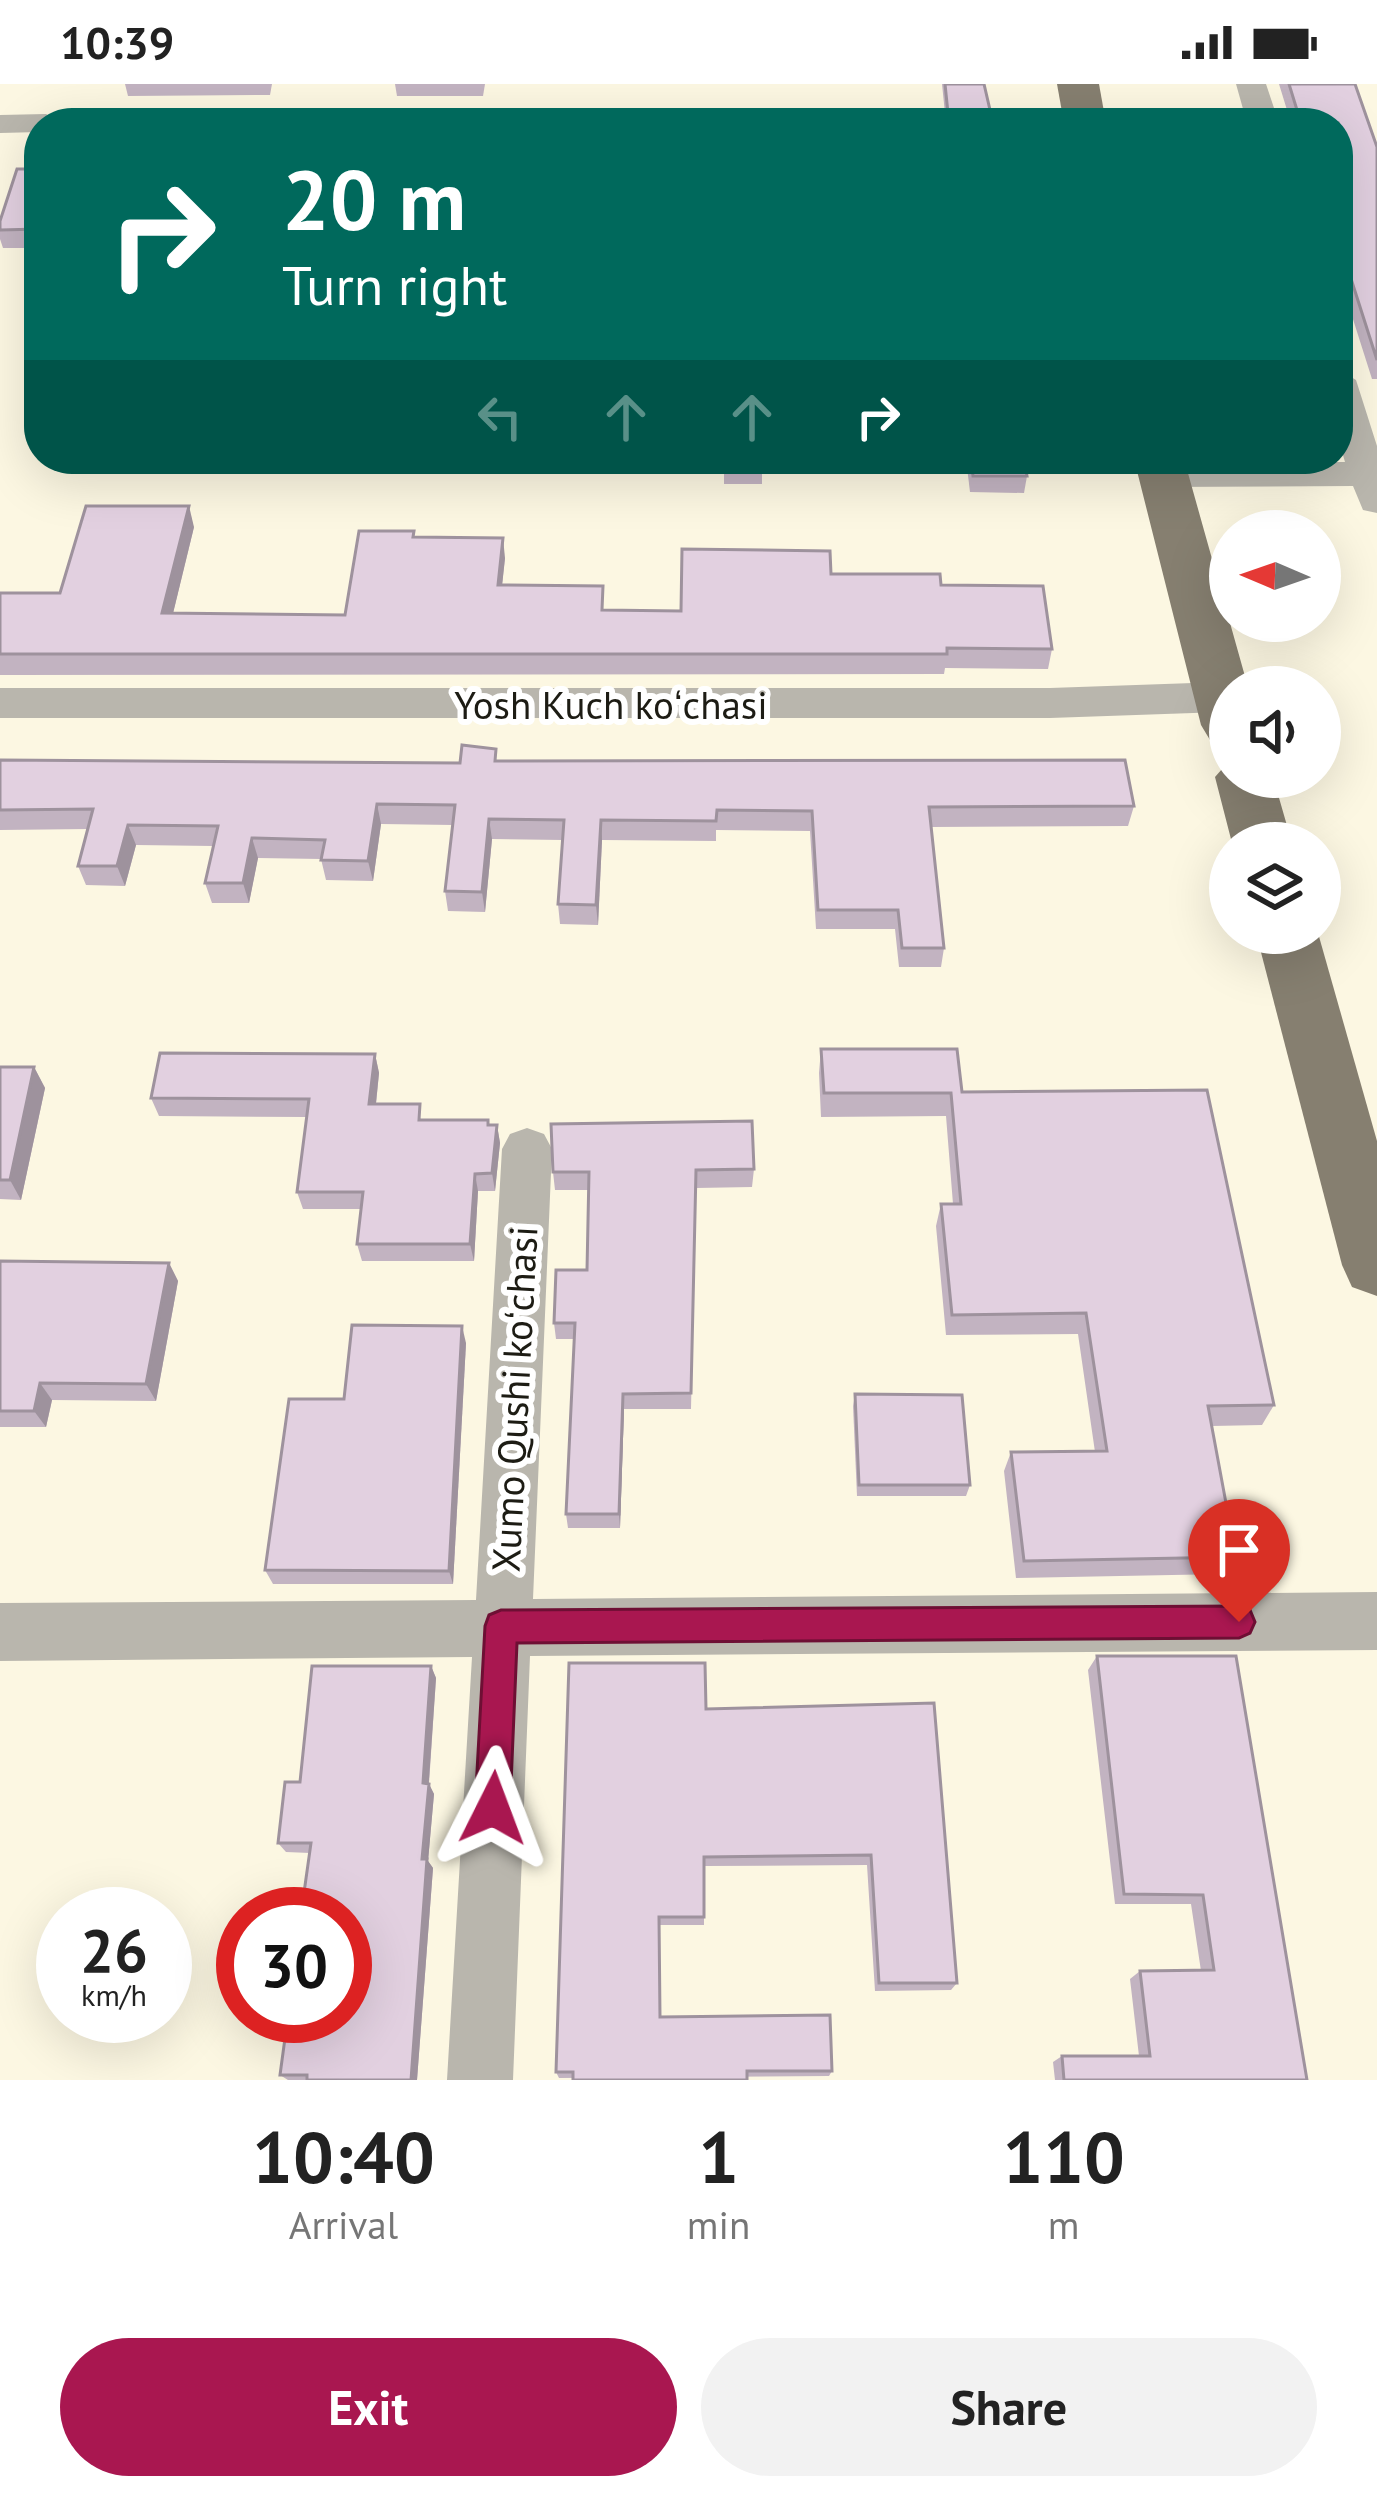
<!DOCTYPE html>
<html lang="en">
<head>
<meta charset="utf-8">
<style>
  body { margin:0; font-family:"PT Sans",sans-serif; background:#f2f2f2; color:#222; height:100vh; display:flex; flex-direction:column; font-size:45px; white-space:nowrap }
  * { box-sizing:border-box; margin:0 }
  p { font-size:39px; color:#767676 }
  .icon { flex:none; width:66px; height:66px; fill:none; stroke:currentColor; stroke-width:2; stroke-linecap:round; stroke-linejoin:round }
  .map { position:relative; height:1996px; overflow:hidden }
  .drawer { display:flex; flex-direction:column; background:#fff; flex:1 }
  .drawer>* { flex:none }
  .top-card { position:absolute; left:24px; top:24px; width:1329px; height:366px; border-radius:48px; box-shadow:0 12px 48px #0002; background:#00695c; color:#fff; overflow:hidden }
  .needle { width:78px; rotate:272deg }
  .buttons { position:absolute; left:1209px; top:426px; display:grid; gap:24px }
  .buttons a { display:grid; place-items:center; width:132px; height:132px; border-radius:50%; background:#fff; box-shadow:0 12px 48px #0002; font-size:60px }
  .speed { position:absolute; left:36px; top:1803px; display:flex; gap:24px; font-size:60px; font-weight:700; text-align:center }
  .speed>* { display:grid; place-content:center; width:156px; height:156px; border-radius:50%; background:#fff; box-shadow:0 12px 48px #0002; line-height:1 }
  .speed small { font-size:30px; font-weight:400 }
  .speed .limit { border:18px solid #d22; background:#fff; color:#111 }
  .pin { position:absolute; display:grid; place-items:center; width:102px; height:102px; color:#fff; margin:-123px -51px; border-radius:50% 50% 50% 0; rotate:-45deg; box-shadow:0 0 12px #0007 }
  .pin .icon { rotate:45deg }
  .me { position:absolute; width:132px; margin:-66px; rotate:3deg; stroke-linejoin:round; filter:drop-shadow(0 0 9px #0008) }
  .turn { display:flex; align-items:center; gap:42px; height:252px; padding:0 60px; font-size:54px }
  .turn .icon { width:156px; height:156px; stroke-width:2.5 }
  .turn b { display:block; font-size:84px; line-height:102px }
  .lanes { display:flex; align-items:center; height:114px; padding:0 60px; background:#0003; justify-content:center; gap:60px; direction:ltr }
  .lanes .off { opacity:.35 }
  .eta { display:flex; justify-content:space-evenly; align-items:center; height:204px; text-align:center }
  .eta b { font-size:72px; font-weight:600; line-height:84px }
  .cta { display:flex; gap:24px; margin-top:auto; padding:24px 60px }
  .cta a { flex:1; height:138px; border-radius:72px; background:#a91750; color:#fff; font-size:48px; font-weight:600; line-height:138px; text-align:center }
  .cta a+a { background:#f2f2f2; color:#222 }
  .status { display:flex; justify-content:space-between; align-items:center; height:84px; padding:0 60px; background:#fff; direction:ltr }
  .status svg { height:33px; fill:currentColor }
  .map>svg:first-child { display:block }
</style>
</head>
<body>
<div class="status"><b>10:39</b><svg viewBox="0 0 49 12"><path d="M0 12V9h3v3zM5 12V6h3v6zM10 12V3h3v9zM15 12V0h3v12zM26 1h20v11H26zM47 4h2v5h-2z"/></svg></div>
<div class="map">
<svg width="1377" height="1996" viewBox="0 0 1377 1996">
  <rect width="100%" height="100%" fill="#fcf7e2"/>
  <g fill="none" stroke-linecap="round" stroke-linejoin="round">
    <!-- minor -->
    <g fill="#b9b6ad" fill-rule="evenodd">
      <path d="M1236 0H1266L1279 39H1247Z"/>
      <path d="M46 30 62 39H39V48L0 49V31Z"/>
      <path d="M1338 285 1356 296 1377 362V429L1363 426 1353 402 1163 403 1144 391 1163 379 1345 378 1338 354Z"/>
      <path d="M1222 598 1237 603H1230V625L1222 628 1050 634H0V604H1050Z"/>
      <path d="M527 1044 544 1050 552 1065 533 1515 1377 1508V1566L530 1572 513 1996H447L472 1573 0 1577V1519L476 1516 502 1065 510 1050Z"/>
    </g>
    <!-- primary -->
    <g fill="#867f70" fill-rule="evenodd">
      <path d="M1057 0H1099L1106 39H1064Z"/>
      <path d="M1134 375H1184L1248 603H1230V662L1210 656 1201 641Z"/>
      <path d="M1230 676V693H1273L1292 759H1232L1215 693Z"/>
      <path d="M1256 849H1318L1377 1057V1212L1352 1203 1342 1181Z"/>
    </g>
  </g>
  <!-- wall -->
  <g fill="#c2b3c1">
    <path d="M125 0H272L270 11 128 12Z"/>
    <path d="M395 0H485L483 12H397Z"/>
    <path d="M942 0H984L993 39H946Z"/>
    <path d="M1279 0H1355L1377 63V295H1372L1338 188V39H1291Z"/>
    <path d="M39 85V164H3L0 155V137Z"/>
    <rect x="724" y="375" width="38" height="25"/>
    <path d="M966 375H1024L1027 392 1024 409 970 408Z"/>
    <path d="M194 443 173 529 345 531 415 453 505 474 502 501 604 526 681 527 831 490 941 501 1052 565 1048 585 945 584 944 590 0 591V509H60Z"/>
    <path d="M0 676 460 679 498 677 1134 722 1128 742 931 743 944 864 941 883H899L895 845H816L810 747 716 746V757L602 756 598 841 560 840 558 820 563 756 492 755 485 828 448 827 445 807 453 741 381 740 373 797 326 796 321 775 258 774 249 819H212L205 799 213 762 136 761 125 802 86 801 78 782 88 745 0 746Z"/>
    <path d="M821 965 962 1008 1274 1321 1262 1341 1212 1342 1236 1473 1224 1490 1016 1494 1004 1387 1011 1368H1095L1078 1250 946 1251 936 1142 941 1120H953L946 1032 821 1033 819 989Z"/>
    <path d="M375 970 379 989 376 1020 424 1036 497 1041 500 1059 495 1107H478L474 1177H362L357 1160 361 1125H303L297 1108 307 1033 159 1032 151 1014Z"/>
    <path d="M0 983H34L45 1004 21 1116 0 1115Z"/>
    <path d="M754 1085 752 1103 696 1104 691 1325H624L620 1444H568L566 1430 574 1255H556L554 1239 587 1186 588 1106H555L553 1088Z"/>
    <path d="M0 1177 169 1179 178 1197 156 1317 52 1316 46 1343H0Z"/>
    <path d="M466 1259 453 1500H273L265 1486 344 1315Z"/>
    <path d="M855 1310 970 1401 966 1412H857L853 1322Z"/>
    <path d="M1097 1572 1307 1996H1055L1053 1978 1062 1972H1139L1130 1895 1140 1887H1201L1191 1820H1115L1088 1586Z"/>
    <path d="M431 1582 436 1594 429 1700 434 1710 428 1777 433 1784 417 1996H288L280 1991 310 1769 286 1768 278 1759 300 1698Z"/>
    <path d="M934 1619 957 1899 951 1906 875 1907 867 1781 704 1782V1841H660V1933L832 1987 829 1992 559 1994 556 1988 706 1625Z"/>
  </g>
  <!-- shaded-wall -->
  <g fill="#9e929d">
    <path d="M189 422 194 443 168 550 162 529Z"/>
    <path d="M503 454 505 474 500 521 498 501Z"/>
    <path d="M377 720 381 740 373 797 368 777Z"/>
    <path d="M489 735 492 755 485 828 482 808Z"/>
    <path d="M601 736 602 756 598 841 596 821Z"/>
    <path d="M128 741 136 761 125 802 117 782Z"/>
    <path d="M252 754 258 774 249 819 243 799Z"/>
    <path d="M375 970 379 989 374 1038 369 1020Z"/>
    <path d="M34 983 45 1004 21 1116 10 1096Z"/>
    <path d="M497 1041 500 1059 495 1107 492 1089Z"/>
    <path d="M475 1090 478 1107 474 1177 470 1160Z"/>
    <path d="M169 1179 178 1197 156 1317 146 1300Z"/>
    <path d="M462 1242 466 1259 453 1500 449 1487Z"/>
    <path d="M40 1299 52 1316 46 1343 34 1327Z"/>
    <path d="M623 1310 624 1325 620 1444 619 1430Z"/>
    <path d="M431 1582 436 1594 428 1710 423 1699Z"/>
    <path d="M429 1700 434 1710 428 1777 433 1784 417 1996H411L422 1775Z"/>
  </g>
  <!-- building -->
  <g fill="#e2d0e0" stroke="#9e929d" stroke-width="3">
    <path d="M945 0H984L993 39H949Z"/>
    <path d="M1289 0H1355L1377 63V276L1338 154V39H1301Z"/>
    <path d="M17 85H39V145L0 146V137Z"/>
    <path d="M724 375H762L763 383H724Z"/>
    <path d="M971 375H1024L1027 392H973Z"/>
    <path d="M86 422H189L162 529 345 531 359 447H414L413 453 503 454 498 501 603 502 602 526 681 527 682 465 830 467 831 490H940L941 501 1043 502 1052 565 947 564V570H0V509H60Z"/>
    <path d="M462 661 496 665 495 677 1125 676 1134 722 929 723 944 864H902L898 826H818L812 727 717 726 716 737 601 736 596 821 558 820 564 736 489 735 482 808 445 807 455 721 377 720 368 777 321 776 325 756 252 754 243 799H205L218 742 128 741 117 782H78L93 725 0 726V676L460 679Z"/>
    <path d="M821 965H957L962 1008 1207 1006 1274 1321 1208 1322 1236 1473 1024 1477 1011 1368 1107 1367 1086 1229 952 1231 941 1120H961L951 1009H824Z"/>
    <path d="M160 969 375 970 369 1020H420L419 1036H488V1041H497L492 1089 475 1090 470 1160H357L363 1108H297L309 1015 151 1014Z"/>
    <path d="M0 983H34L10 1096H0Z"/>
    <path d="M752 1037 754 1085 696 1086 691 1309 623 1310 619 1430H566L575 1239H554L556 1186H587L589 1088H553L551 1040Z"/>
    <path d="M0 1177 169 1179 146 1300 40 1299 34 1327H0Z"/>
    <path d="M352 1241 462 1242 449 1487 265 1486 289 1315H344Z"/>
    <path d="M855 1310 962 1311 970 1401H859Z"/>
    <path d="M1097 1572H1236L1307 1996H1064L1062 1972H1150L1140 1887 1214 1886 1203 1811 1124 1810Z"/>
    <path d="M569 1579H705L706 1625 934 1619 957 1899H879L871 1771 704 1773V1833H659L660 1933 830 1931 832 1987H747V1996H573V1988H556Z"/>
    <path d="M312 1582H431L423 1699 429 1700 422 1775H427L411 1996H307V1991H280L288 1932H345V1830H301L311 1759H278L285 1698H300Z"/>
  </g>
  <!-- route -->
  <path fill="#a91750" stroke="#6e0f34" stroke-width="3" d="M1239 1522 1250 1526 1255 1538 1250 1549 1239 1554 517 1559 510 1724 505 1736 493 1741 480 1736 475 1724 485 1542 489 1531 501 1526Z"/>
  <g text-anchor="middle" dominant-baseline="central" stroke-width="12" stroke-linejoin="round" paint-order="stroke">
    <!-- street labels -->
    <g font-size="39" fill="#1d1c14" stroke="#fff">
      <text x="611" y="620">Yosh Kuch koʻchasi</text>
      <text transform="translate(514 1315) rotate(-87)">Xumo Qushi koʻchasi</text>
    </g>
  </g>
</svg>
<div class="buttons">
<a><svg class="needle" viewBox="-14 -14 28 28"><path d="M0-13l5 13h-10z" fill="#e53935"/><path d="M0 13l5-13h-10z" fill="#767676"/></svg></a>
<a><svg class="icon" aria-label="sound" viewBox="0 0 24 24"><path d="M4 9h4l5-4v14l-5-4H4zM17 9q2 3 0 6"/></svg></a>
<a><svg class="icon" aria-label="layers" viewBox="0 0 24 24"><path d="M12 4l9 5-9 5-9-5zM3 14l9 5 9-5"/></svg></a>
</div>
<div class="speed"><div>26<small>km/h</small></div><div class="limit">30</div></div>
<div class="pin" style="left:1239px;top:1538px;background:#d93025"><svg class="icon" aria-label="arrive" viewBox="0 0 24 24"><path d="M6 21V4h12l-3 4 3 4H6"/></svg></div>
<svg class="me" style="left:493px;top:1724px" viewBox="-20 -20 40 40"><path d="M0-17L14 15 0 8-14 15z" fill="#a91750" stroke="#fff" stroke-width="4"/></svg>
<div class="top-card">
<div class="turn"><svg class="icon" aria-label="right" viewBox="0 0 24 24"><path d="M7 20v-9h11M14 6l5 5-5 5"/></svg><div><b>20 m</b>Turn right</div></div>
<div class="lanes"><svg class="icon off" aria-label="left" viewBox="0 0 24 24"><path d="M17 20v-9H6M10 6l-5 5 5 5"/></svg><svg class="icon off" aria-label="ahead" viewBox="0 0 24 24"><path d="M12 20V5M6 11l6-6 6 6"/></svg><svg class="icon off" aria-label="ahead" viewBox="0 0 24 24"><path d="M12 20V5M6 11l6-6 6 6"/></svg><svg class="icon" aria-label="right" viewBox="0 0 24 24"><path d="M7 20v-9h11M14 6l5 5-5 5"/></svg></div>
</div>
</div>
<section class="drawer">
<div class="eta">
<div><b>10:40</b><p>Arrival</p></div>
<div><b>1</b><p>min</p></div>
<div><b>110</b><p>m</p></div>
</div>
<div class="cta"><a>Exit</a><a>Share</a></div>
</section>
</body>
</html>
